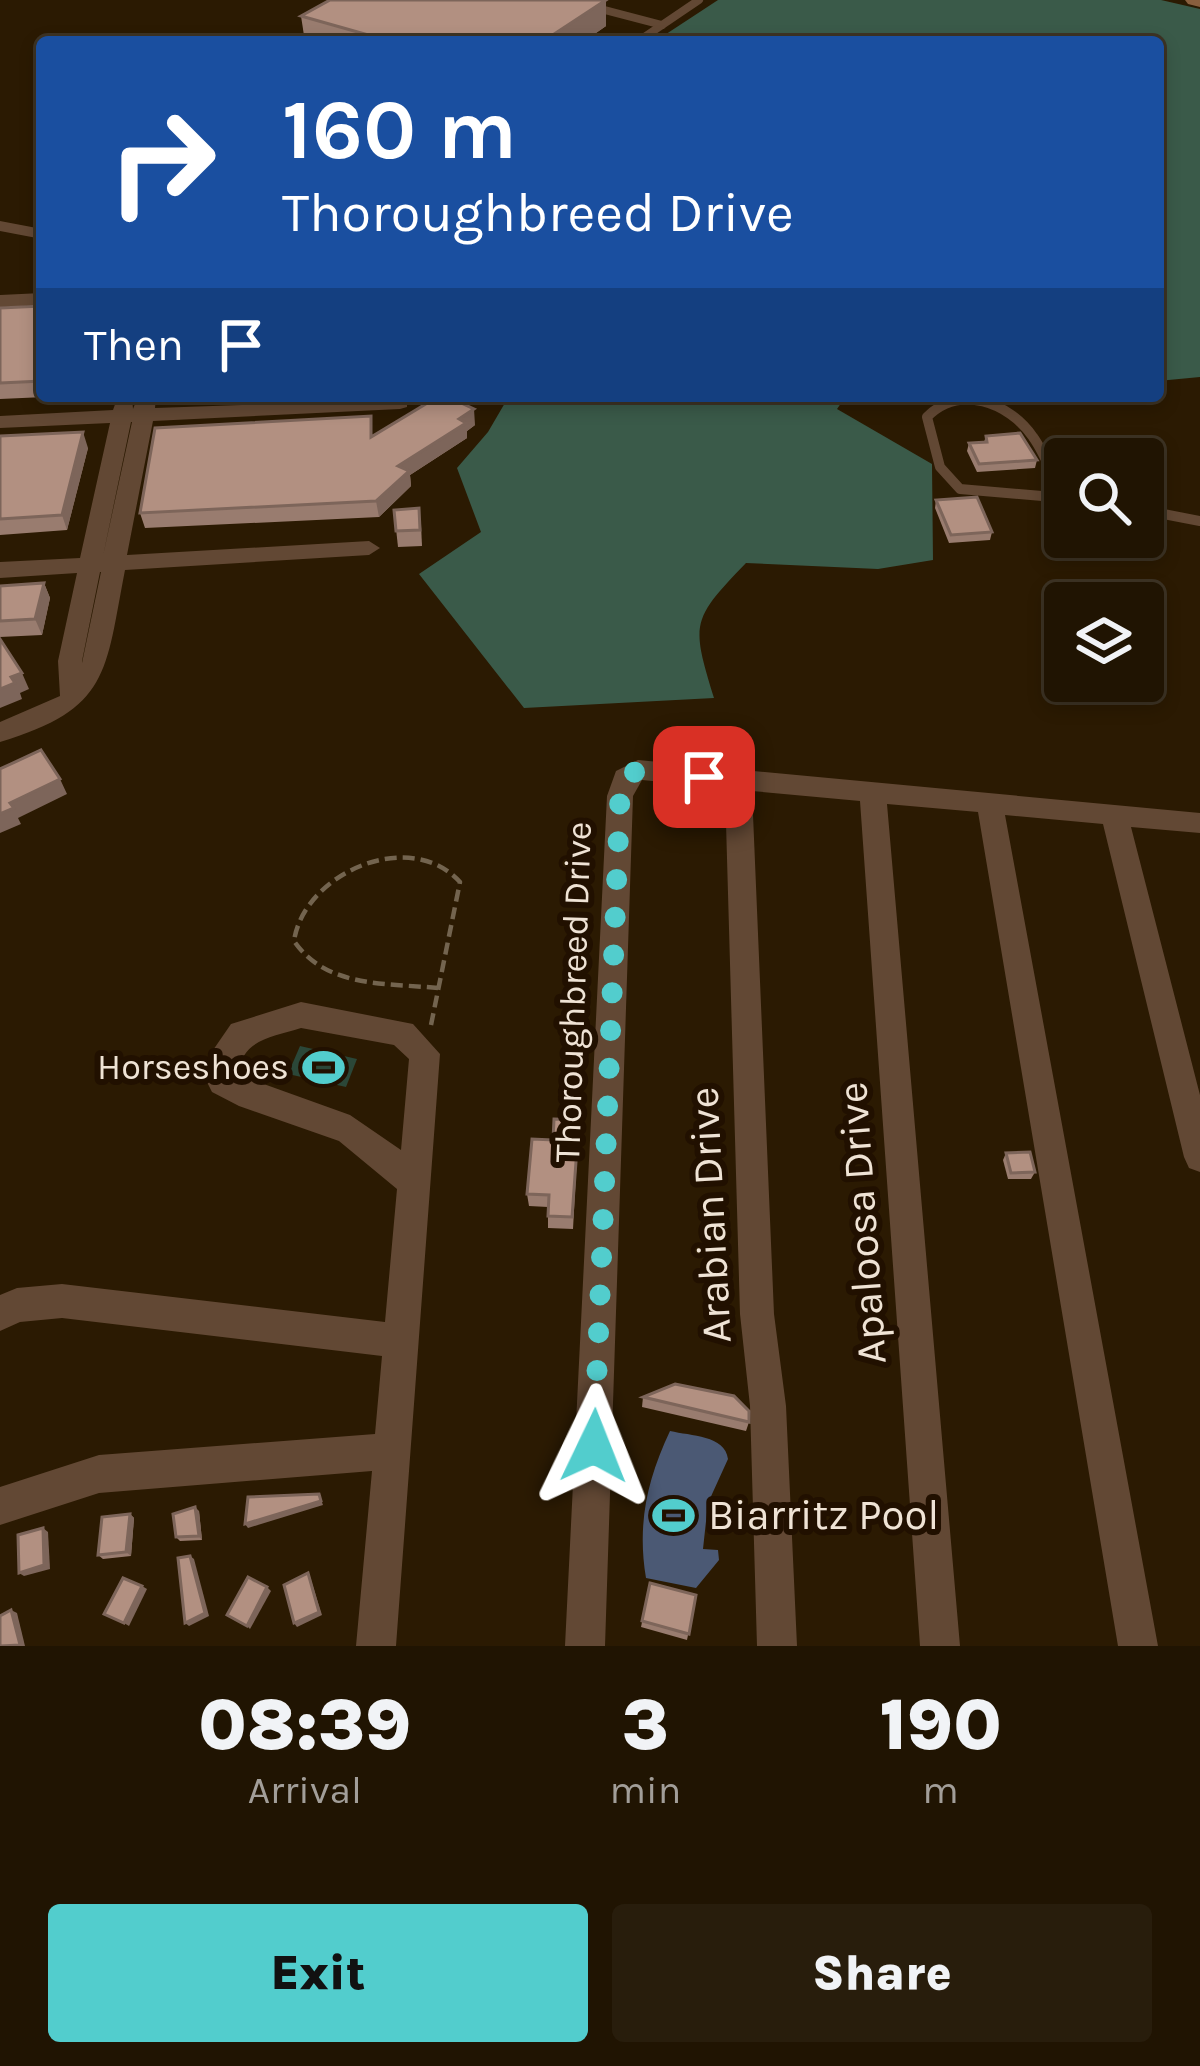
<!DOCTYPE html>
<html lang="en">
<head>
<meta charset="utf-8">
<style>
  body { margin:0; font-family:Karla,sans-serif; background:#281d0c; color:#f1f3f6; height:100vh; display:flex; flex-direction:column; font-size:45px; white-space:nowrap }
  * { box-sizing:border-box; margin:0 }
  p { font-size:39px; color:#a29e99 }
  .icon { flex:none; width:66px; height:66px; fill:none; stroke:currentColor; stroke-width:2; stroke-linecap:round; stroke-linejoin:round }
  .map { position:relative; height:1646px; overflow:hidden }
  .side { display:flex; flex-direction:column; background:#201402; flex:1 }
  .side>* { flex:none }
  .guide { position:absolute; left:36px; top:36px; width:1128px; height:366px; border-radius:12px; box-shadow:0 6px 18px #0003,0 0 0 3px #3d3324; background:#1a4fa0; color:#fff; overflow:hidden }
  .fabs { position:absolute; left:1044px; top:438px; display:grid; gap:24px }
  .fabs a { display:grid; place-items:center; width:120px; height:120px; border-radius:12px; background:#201402; box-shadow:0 6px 18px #0003,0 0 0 3px #3d3324; font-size:60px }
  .pin { position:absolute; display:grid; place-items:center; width:102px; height:102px; color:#fff; margin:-51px; border-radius:24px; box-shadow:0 6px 18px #0006 }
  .me { position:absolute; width:132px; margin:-66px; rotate:2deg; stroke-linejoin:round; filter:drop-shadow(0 0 9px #0008) }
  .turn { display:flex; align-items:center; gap:42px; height:252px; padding:0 48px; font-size:54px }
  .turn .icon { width:156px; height:156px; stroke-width:2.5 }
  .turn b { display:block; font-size:84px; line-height:102px }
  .then { display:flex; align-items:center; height:114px; padding:0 48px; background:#0003; gap:24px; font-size:45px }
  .eta { display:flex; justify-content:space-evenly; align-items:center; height:204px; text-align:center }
  .eta b { font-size:72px; font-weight:800; line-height:84px }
  .primary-button { display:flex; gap:24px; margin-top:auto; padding:24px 48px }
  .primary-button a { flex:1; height:138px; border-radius:12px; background:#52cdcd; color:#111; font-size:48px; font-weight:800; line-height:138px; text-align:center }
  .primary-button a+a { background:#281d0c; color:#f1f3f6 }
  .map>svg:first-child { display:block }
</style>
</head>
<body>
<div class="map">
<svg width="1200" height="1646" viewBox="0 0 1200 1646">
  <rect width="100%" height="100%" fill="#2b1a02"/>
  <!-- green -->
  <path fill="#2b4738" d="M300 1046 357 1059 346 1087 288 1074Z"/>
  <!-- forest -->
  <g fill="#3a5a49">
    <path d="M718 0H1161L1200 9V377L1158 381V42H654Z"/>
    <path d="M509 396H846L837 409 932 464 933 560 878 569 746 563C691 620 691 623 714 698L524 708 419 574 481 532 457 468 488 432Z"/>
  </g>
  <!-- water -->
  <path fill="#4b5974" d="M670 1431C691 1436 725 1435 728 1459L708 1503 703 1549 718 1550 719 1560 696 1588 646 1578C637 1524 647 1480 670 1431Z"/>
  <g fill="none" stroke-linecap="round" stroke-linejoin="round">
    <!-- path -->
    <path stroke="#73644f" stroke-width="4.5" stroke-dasharray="12 6" stroke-linecap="butt" d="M431 1025 460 882C410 827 304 873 294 941 326 988 386 983 438 988"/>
    <!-- lane-far1 -->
    <g stroke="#624834" stroke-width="8">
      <path d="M566 0 662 25"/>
      <path d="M637 42 699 0"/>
    </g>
    <!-- lane -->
    <g stroke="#624834" stroke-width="10">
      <path d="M1063 497C1053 477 1046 455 1033 437 1009 402 959 384 927 417L940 467 960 489 1065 498"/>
      <path d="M1143 510 1200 521"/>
    </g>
    <!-- street -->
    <g fill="#624834" fill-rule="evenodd">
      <path d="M0 221 42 229V239L0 231Z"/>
      <path d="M42 293V305L0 307V295Z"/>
      <path d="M118 396H132L133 409 138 396H156L155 408 407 399V407L400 409 153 421 127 555 369 541 380 548 369 555 125 570C105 673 110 709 0 742V722L60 696 58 661 77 573 0 578V562L80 558 110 423 0 428V416L113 410ZM131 422H132L103 556ZM100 572H101L82 663V661Z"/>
      <path d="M638 760 1200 813V833L1131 827 1200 1095V1172L1189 1168 1184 1157 1103 824 1005 815 1158 1646H1118L978 812 887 804 960 1646H920L860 801 752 791 774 1314 786 1406 797 1646H757L750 1406 740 1314 725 788 642 780 633 796 605 1646H565L607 796 616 771Z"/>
      <path d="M301 1002 413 1024 440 1054 396 1646H356L372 1471 99 1493 0 1525V1487L99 1455 375 1434 382 1356 62 1318 20 1322 0 1331V1295L17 1288 62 1284 385 1322 397 1189 339 1141 239 1106 212 1092 207 1082 209 1056 231 1024ZM301 1028 394 1045 409 1059 401 1150 350 1115 239 1075C240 1040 272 1037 301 1028Z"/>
    </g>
    <!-- secondary -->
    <path fill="#895f3e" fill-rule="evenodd" d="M1185 0H1200V7L1188 4Z"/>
  </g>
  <!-- wall -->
  <g fill="#997c6f">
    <path d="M606 0V26L583 42H305L301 16Z"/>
    <path d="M42 306V396H67L0 399V308Z"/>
    <path d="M77 396H105L104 401 80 403Z"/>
    <path d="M475 425 467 431V438L410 475 411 486 379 517 145 528 140 513 374 435Z"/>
    <path d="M0 436 88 448 67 530 0 535Z"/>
    <path d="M986 436 1037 460 1035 468 977 472 967 451 969 443 984 442Z"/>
    <path d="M936 500 992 532 990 540 949 543 935 508Z"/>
    <path d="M394 510 421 524 422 546 398 547Z"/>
    <path d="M44 583 50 598 42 635 0 637V586Z"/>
    <path d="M579 1120 573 1229 548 1228V1207L529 1206 527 1194 553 1140Z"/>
    <path d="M1006 1153 1035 1172 1031 1179H1008L1003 1160Z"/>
    <path d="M643 1397 749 1422 746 1431 642 1407Z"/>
    <path d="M199 1511 202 1540 180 1541 176 1537Z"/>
    <path d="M130 1514 134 1518 131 1556 103 1559 98 1555Z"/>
    <path d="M650 1583 696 1595 687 1640 641 1627Z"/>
  </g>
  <!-- shaded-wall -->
  <g fill="#7d655a">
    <path d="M606 0V26L583 42H542Z"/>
    <path d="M474 409 475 425 467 431V438L410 475 411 486 379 517 376 501 398 466Z"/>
    <path d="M83 432 88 448 67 530 62 515Z"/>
    <path d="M44 583 50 598 42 635 35 619Z"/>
    <path d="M22 673 29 689 20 693 22 699 0 708V689L11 677Z"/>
    <path d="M60 779 67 794 18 818 21 824 0 833V814L10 803Z"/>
    <path d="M319 1494 323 1505 248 1528 245 1524Z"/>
    <path d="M195 1507 199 1511 202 1540 199 1536Z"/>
    <path d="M130 1514 134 1518 131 1556 126 1552Z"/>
    <path d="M43 1528 48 1532 50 1569 24 1576 19 1573Z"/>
    <path d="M190 1556 194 1559 209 1616 189 1626 185 1623Z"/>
    <path d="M308 1573 310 1577 322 1615 297 1627 294 1623Z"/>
    <path d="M142 1586 147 1589 129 1626 124 1623Z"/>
    <path d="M267 1587 271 1591 250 1629 247 1626Z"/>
    <path d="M11 1610 17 1613 25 1646H19Z"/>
  </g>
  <!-- building -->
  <g fill="#b29081" stroke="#7d655a" stroke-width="3">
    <path d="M330 0H606L542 42H393L301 16Z"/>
    <path d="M42 306V381L0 383V308Z"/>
    <path d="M439 396H446L474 409 459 419 466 423 398 466 409 471 376 501 140 513 155 428 371 416V437Z"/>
    <path d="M83 432 62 515 0 519V436Z"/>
    <path d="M1020 433 1037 460 979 464 969 443 987 442 986 436Z"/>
    <path d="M977 497 992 532 951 535 936 500Z"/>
    <path d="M419 508 420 530 396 531 394 510Z"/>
    <path d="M44 583 35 619 0 621V586Z"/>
    <path d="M0 639 22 673 11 677 15 683 0 689Z"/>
    <path d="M41 750 60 779 10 803 14 808 0 814V769Z"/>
    <path d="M554 1119 579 1120 572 1217 548 1216 549 1195 527 1194 532 1139 553 1140Z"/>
    <path d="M1030 1152 1035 1172 1011 1173 1006 1153Z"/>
    <path d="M675 1384 734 1396 749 1411V1422L643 1397Z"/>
    <path d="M319 1494 321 1501 245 1524 248 1497Z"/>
    <path d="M195 1507 199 1536 176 1537 173 1514Z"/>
    <path d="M130 1514 126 1552 98 1555 102 1517Z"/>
    <path d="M43 1528 44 1565 19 1573 18 1535Z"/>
    <path d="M190 1556 205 1613 185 1623 178 1558Z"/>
    <path d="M308 1573 319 1612 294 1623 284 1585Z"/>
    <path d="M248 1577 267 1587 247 1626 227 1615Z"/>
    <path d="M123 1578 142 1586 124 1623 104 1614Z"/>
    <path d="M650 1583 696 1595 689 1634 642 1621Z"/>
    <path d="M11 1610 20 1645 0 1646V1616Z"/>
  </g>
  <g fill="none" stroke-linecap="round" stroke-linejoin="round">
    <!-- route -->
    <path stroke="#52cdcd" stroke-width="21" stroke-dasharray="0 37.8" d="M594 1446 620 796 625 778 638 770 704 777"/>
  </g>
  <!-- icons -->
  <defs>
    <symbol id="stadium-bare" viewBox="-9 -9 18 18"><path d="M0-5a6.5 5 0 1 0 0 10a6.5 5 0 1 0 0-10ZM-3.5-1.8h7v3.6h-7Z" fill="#52cdcd" stroke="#211000" stroke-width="2.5" paint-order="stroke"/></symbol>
  </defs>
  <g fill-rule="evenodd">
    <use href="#stadium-bare" x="294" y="1038" width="59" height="59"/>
    <use href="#stadium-bare" x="644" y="1486" width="59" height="59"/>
  </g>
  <g text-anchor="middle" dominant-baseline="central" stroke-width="12" stroke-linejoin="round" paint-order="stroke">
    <!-- street labels -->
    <g font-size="36" fill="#efe3d5" stroke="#211000">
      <text transform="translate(573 992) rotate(-88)">Thoroughbreed Drive</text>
    </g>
    <!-- poi labels -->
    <g font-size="36" fill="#efe3d5" stroke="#211000" text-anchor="end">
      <text x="289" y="1067">Horseshoes</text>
    </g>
    <!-- near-street labels -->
    <g font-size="42" fill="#efe3d5" stroke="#211000">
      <text transform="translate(710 1215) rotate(-93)">Arabian Drive</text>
      <text transform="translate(862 1223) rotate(-94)">Apaloosa Drive</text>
    </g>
    <!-- near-poi labels -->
    <g font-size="42" fill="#efe3d5" stroke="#211000" text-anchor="start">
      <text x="708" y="1515">Biarritz Pool</text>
    </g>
  </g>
</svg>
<div class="fabs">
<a><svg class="icon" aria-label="search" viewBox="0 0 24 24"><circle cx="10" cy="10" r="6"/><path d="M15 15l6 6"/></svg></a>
<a><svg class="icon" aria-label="layers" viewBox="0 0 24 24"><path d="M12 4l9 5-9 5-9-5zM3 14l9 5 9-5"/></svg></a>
</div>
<div class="pin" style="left:704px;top:777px;background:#d93025"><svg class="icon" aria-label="arrive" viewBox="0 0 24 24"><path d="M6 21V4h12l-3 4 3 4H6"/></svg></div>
<svg class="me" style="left:594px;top:1446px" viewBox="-20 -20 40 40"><path d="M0-17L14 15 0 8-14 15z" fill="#52cdcd" stroke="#fff" stroke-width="4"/></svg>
<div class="guide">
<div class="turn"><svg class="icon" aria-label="right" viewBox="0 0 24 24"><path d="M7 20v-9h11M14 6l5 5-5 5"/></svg><div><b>160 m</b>Thoroughbreed Drive</div></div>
<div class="then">Then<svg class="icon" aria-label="arrive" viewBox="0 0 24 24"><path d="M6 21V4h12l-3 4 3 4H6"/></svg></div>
</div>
</div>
<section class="side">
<div class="eta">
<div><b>08:39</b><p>Arrival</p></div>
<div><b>3</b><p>min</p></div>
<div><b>190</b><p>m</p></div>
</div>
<div class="primary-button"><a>Exit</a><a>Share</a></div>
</section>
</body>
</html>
